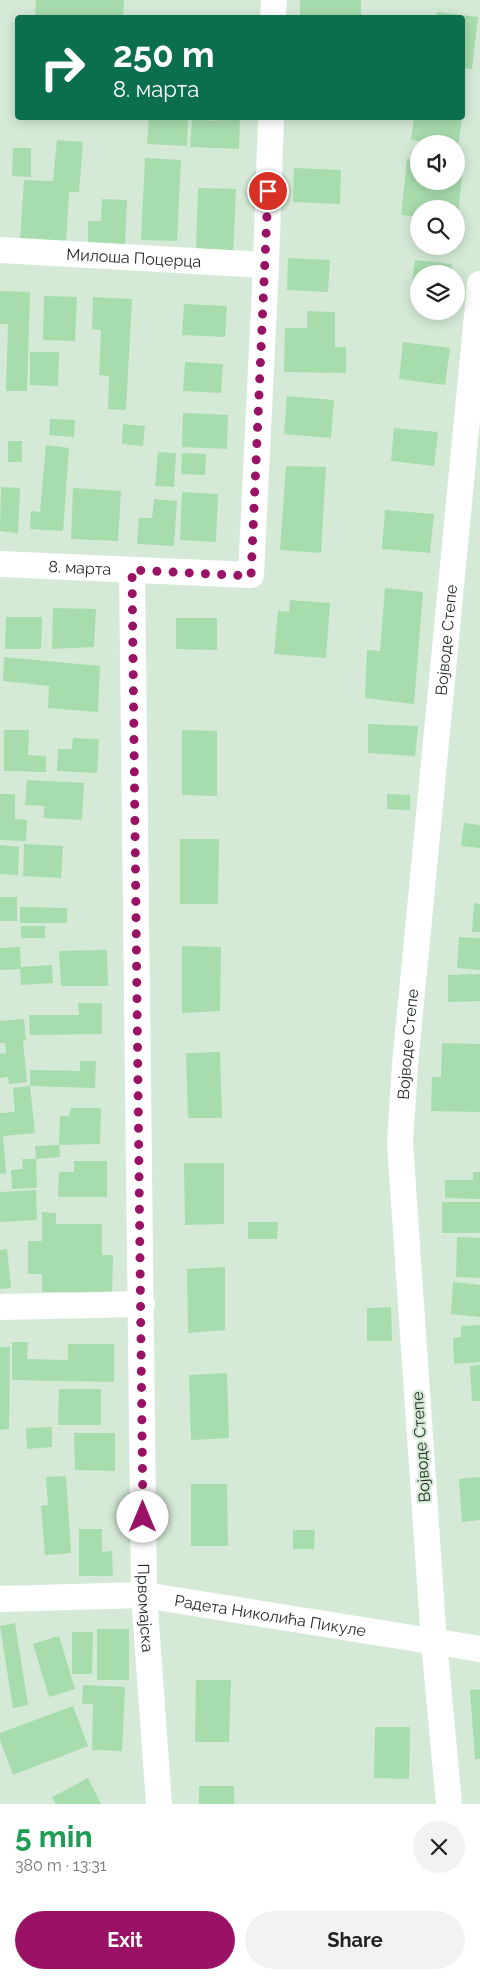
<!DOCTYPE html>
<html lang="en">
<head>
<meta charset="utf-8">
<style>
  body { margin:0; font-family:Raleway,sans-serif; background:#f2f2f2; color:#222; height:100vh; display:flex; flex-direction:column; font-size:19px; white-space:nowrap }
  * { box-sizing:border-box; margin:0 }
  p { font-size:16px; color:#767676 }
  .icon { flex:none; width:28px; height:28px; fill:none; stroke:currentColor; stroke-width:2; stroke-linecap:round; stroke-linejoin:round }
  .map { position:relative; height:1804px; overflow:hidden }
  .side { display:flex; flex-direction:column; background:#fff; flex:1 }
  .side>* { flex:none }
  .top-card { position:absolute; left:15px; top:15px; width:450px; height:105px; border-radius:5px; box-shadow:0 2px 12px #0003; background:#0b6e4f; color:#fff; overflow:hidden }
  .buttons { position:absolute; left:410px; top:135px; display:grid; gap:10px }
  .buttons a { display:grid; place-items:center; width:55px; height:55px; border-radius:50%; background:#fff; box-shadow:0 2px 12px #0003; font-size:25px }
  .pin { position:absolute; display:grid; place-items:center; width:42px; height:42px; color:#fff; margin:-21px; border:2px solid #fff; border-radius:50%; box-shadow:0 1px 5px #0007 }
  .me { position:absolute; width:55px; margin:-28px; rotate:0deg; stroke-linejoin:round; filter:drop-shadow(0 0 4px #0008) }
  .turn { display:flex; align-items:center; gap:18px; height:105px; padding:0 15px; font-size:22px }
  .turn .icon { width:65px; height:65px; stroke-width:2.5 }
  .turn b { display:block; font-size:35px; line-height:42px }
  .round { display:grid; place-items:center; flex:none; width:52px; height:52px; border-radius:26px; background:#f2f2f2 }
  .head { display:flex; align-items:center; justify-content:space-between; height:85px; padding:0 15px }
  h1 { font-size:30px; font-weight:700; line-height:38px; color:#1e9e55 }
  .cta { display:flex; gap:10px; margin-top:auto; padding:10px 15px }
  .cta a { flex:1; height:58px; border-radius:30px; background:#9a1265; color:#fff; font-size:20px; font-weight:700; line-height:58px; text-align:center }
  .cta a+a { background:#f2f2f2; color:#222 }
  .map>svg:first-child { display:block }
</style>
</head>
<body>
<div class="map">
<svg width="480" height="1804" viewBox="0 0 480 1804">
  <rect width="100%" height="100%" fill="#d4ead6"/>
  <!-- building -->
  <g fill="#a7dcad">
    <path d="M36 0H124L123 18H35Z"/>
    <rect x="300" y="0" width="61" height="18"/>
    <path d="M437 12 478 17 472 69 462 68V18H436Z"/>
    <path d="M149 118 188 119 187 146 147 144Z"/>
    <path d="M218 118H240L239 149 190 147 192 119 217 121Z"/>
    <path d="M414 118H462L458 147 456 146V144H437L411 140Z"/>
    <path d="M57 140 83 142 79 192H69L66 244 20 241 24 180 53 181Z"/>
    <path d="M13 148H31V177L12 176Z"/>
    <path d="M145 158 181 160 177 241 141 240Z"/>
    <path d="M407 159 419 160V181H456V164L463 165 458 214 456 209H419V217L401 215Z"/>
    <path d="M294 168 341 170 340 204 293 202Z"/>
    <path d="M198 188 236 189 233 254 196 253Z"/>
    <path d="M102 199 127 200 125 244 88 243V221H101Z"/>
    <path d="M288 258 330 260 328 292 287 290Z"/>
    <path d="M415 260 452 264 451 274H419V297L410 296Z"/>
    <path d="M0 291 30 292 27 391H6L8 324H0Z"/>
    <path d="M44 296 77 297 75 341 43 340Z"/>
    <path d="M93 297 132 299 126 410 108 409 109 376 99 375 101 330 92 329Z"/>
    <path d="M184 304 227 306 225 337 182 335Z"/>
    <path d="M307 311 335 312V347H346V373L284 372 285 328H307Z"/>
    <path d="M403 342 450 348 445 385 399 379Z"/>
    <path d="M30 352H59L58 386 30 385Z"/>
    <path d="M185 362 223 364 221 393 183 391Z"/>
    <path d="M287 396 334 400 331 438 284 434Z"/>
    <path d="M183 413 228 415 227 449 182 447Z"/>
    <path d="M50 419 75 420 74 437 49 435Z"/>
    <path d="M123 424 145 426 143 446 122 444Z"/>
    <path d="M394 428 438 432 434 466 391 461Z"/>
    <rect x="8" y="441" width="14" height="21"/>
    <path d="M46 445 69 448 63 531 30 529 31 511 40 512Z"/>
    <path d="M158 452 176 453 174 487 155 486Z"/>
    <path d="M182 453 206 454 205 475 181 474Z"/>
    <path d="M286 466 326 467 321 553 280 550Z"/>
    <path d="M1 487 20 488 18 533 0 531Z"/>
    <path d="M73 488 121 491 118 541 71 539Z"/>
    <path d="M182 492 218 494 216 542 180 540Z"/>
    <path d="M154 499 177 501 174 546 137 544 139 518H152Z"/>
    <path d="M385 510 434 514 430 553 382 549Z"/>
    <path d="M385 588 423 592 414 704 365 698 367 650 380 651Z"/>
    <path d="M290 600 330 603 326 658 274 654 278 611 289 612Z"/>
    <path d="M53 608 96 609 94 647 52 649Z"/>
    <path d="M6 617H42L41 649H5Z"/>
    <path d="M176 618H217V650L176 649Z"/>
    <path d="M4 657 100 666 98 712 48 708 49 686 3 681Z"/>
    <path d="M368 724 418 726 415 756 368 753Z"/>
    <path d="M4 730H29L28 755 46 756V772L4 771Z"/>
    <path d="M182 730 217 731V796L182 795Z"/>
    <path d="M73 738 99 739 97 773 57 771 58 749H72Z"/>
    <path d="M27 780 84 783 82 820 44 818V806L25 805Z"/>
    <path d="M0 794H15V819L27 820 26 841 0 840Z"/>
    <path d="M387 794 410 795V810L387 809Z"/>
    <path d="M464 823 480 825V848L461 846Z"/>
    <path d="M180 839H219L218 904H180Z"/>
    <path d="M24 844 63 846 61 878 23 876Z"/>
    <path d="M0 845 19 847 18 875 0 874Z"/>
    <rect x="0" y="897" width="17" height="24"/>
    <path d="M474 903 480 904V932H472Z"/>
    <path d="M20 907 67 908V923H20Z"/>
    <rect x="21" y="926" width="24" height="12"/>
    <path d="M459 937 480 938V970L457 968Z"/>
    <path d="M182 946 221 947 220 1011 182 1013Z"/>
    <path d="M20 947 21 967 52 965 53 983 21 985 20 969 0 970V948Z"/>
    <path d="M107 950 108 986H61L59 951Z"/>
    <path d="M480 974V1001L448 1002V975Z"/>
    <path d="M78 1003H102V1034L30 1035 29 1015H79Z"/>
    <path d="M24 1019 26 1040 23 1041 27 1082 9 1084 8 1077 0 1078V1054L6 1053 5 1043H0V1021Z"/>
    <path d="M442 1043 480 1044V1112L431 1111 432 1077H441Z"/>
    <path d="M220 1052 222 1118H188L186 1053Z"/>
    <path d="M80 1061H96L95 1088 30 1086V1070L80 1071Z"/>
    <path d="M30 1086 35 1133 3 1136 6 1173 0 1174V1113L15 1112 13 1088Z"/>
    <path d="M71 1108H101L100 1144 59 1145 60 1157 36 1159 37 1188 12 1189 11 1170 23 1169 22 1159H36L35 1146 59 1145 60 1116H69Z"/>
    <path d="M74 1161H107V1197H58L59 1172H74Z"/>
    <path d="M184 1163H224V1224L185 1225Z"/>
    <path d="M473 1172H480V1199L445 1198V1180H473Z"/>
    <path d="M36 1190 37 1220 0 1222V1192Z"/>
    <rect x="442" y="1202" width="38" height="31"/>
    <path d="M42 1212 56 1213V1224H102V1255H113L112 1299H68V1292H42V1274H28V1241H42Z"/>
    <path d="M248 1222H278L277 1239H248Z"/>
    <path d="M457 1237 480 1238V1278L456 1277Z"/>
    <path d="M7 1249 11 1288 0 1289V1250Z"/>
    <path d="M225 1267V1330L188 1333 187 1269Z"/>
    <path d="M453 1282 480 1285V1317L451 1314Z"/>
    <path d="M391 1307 392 1341H367V1308Z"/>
    <path d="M480 1325V1362L454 1364 453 1338 461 1337V1326Z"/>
    <path d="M12 1342H28L27 1359 68 1360V1344H114V1382L12 1380Z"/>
    <path d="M0 1347H10L9 1429 0 1430Z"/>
    <path d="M480 1365V1401H472L470 1366Z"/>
    <path d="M227 1373 229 1438 191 1440 189 1375Z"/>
    <path d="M59 1389H101V1425H58Z"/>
    <path d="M52 1427V1447L27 1449 26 1428Z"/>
    <path d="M74 1433H115V1471L75 1470Z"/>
    <path d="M66 1476 71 1553 45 1555 41 1506 48 1505 46 1477Z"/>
    <path d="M480 1477V1520L462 1522 459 1479Z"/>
    <path d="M191 1484H227L228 1546H191Z"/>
    <path d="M79 1529H102V1552L112 1551 113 1576H79Z"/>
    <path d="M293 1530H315L314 1549H293Z"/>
    <path d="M15 1623 28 1705 13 1708 0 1626Z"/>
    <rect x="97" y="1629" width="32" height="51"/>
    <path d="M72 1632H93L92 1674H72Z"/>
    <path d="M59 1636 75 1689 49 1697 33 1644Z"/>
    <path d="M196 1680H231L229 1742H195Z"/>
    <path d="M83 1685 125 1687 122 1751 92 1750 93 1704H82Z"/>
    <path d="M480 1689V1759H475L470 1690Z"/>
    <path d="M73 1706 88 1746 13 1775 0 1740V1733Z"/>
    <path d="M375 1727H410L409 1779 374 1778Z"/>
    <path d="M88 1778 101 1804H56L52 1797Z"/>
    <rect x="199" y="1786" width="35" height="18"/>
  </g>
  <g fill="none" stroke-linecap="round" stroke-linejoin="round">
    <!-- minor -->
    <g stroke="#fff" stroke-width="26">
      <path d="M273 18 274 0"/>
      <path id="s1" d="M0 250 266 265"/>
      <path id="s2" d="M0 564 251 575 266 265 271 118"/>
      <path id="s3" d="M132 570 144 1595 159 1804"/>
      <path d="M0 1307 142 1304"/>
      <path id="s4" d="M0 1599 144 1595 480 1649"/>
      <path id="s5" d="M449 1804 434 1642 400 1143 405 1065 480 284"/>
    </g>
  </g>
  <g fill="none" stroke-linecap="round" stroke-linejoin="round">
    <!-- route -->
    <path stroke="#9a1265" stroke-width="9" stroke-dasharray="0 16.2" d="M143 1517 132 570 251 576 268 191"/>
  </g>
  <g text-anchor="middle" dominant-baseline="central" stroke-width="4.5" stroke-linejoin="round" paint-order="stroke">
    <!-- street labels -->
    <g font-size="16" fill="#1f2720" stroke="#d4ead6">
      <text stroke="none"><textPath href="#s1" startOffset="134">Милоша Поцерца</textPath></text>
      <text stroke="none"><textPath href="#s2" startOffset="80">8. марта</textPath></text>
      <text stroke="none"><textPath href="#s5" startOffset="1168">Војводе Степе</textPath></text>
      <text stroke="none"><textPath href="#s5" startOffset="762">Војводе Степе</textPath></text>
      <text transform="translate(421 1447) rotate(-94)">Војводе Степе</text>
      <text stroke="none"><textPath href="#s3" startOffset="1038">Првомајска</textPath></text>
      <text stroke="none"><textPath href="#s4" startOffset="272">Радета Николића Пикуле</textPath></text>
    </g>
  </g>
</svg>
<div class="buttons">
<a><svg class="icon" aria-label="sound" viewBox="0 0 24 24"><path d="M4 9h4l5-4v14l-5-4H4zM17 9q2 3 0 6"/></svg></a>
<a><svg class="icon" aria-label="search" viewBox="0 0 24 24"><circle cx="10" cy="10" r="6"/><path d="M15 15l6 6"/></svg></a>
<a><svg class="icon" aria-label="layers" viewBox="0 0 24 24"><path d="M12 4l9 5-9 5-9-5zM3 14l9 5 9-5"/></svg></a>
</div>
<div class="pin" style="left:268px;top:191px;background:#d93025"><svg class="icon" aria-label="arrive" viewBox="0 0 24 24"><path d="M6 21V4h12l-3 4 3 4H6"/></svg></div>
<svg class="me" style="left:143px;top:1517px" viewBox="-20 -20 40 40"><circle r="19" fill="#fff"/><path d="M0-13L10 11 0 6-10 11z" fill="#9a1265"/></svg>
<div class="top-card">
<div class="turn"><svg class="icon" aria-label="right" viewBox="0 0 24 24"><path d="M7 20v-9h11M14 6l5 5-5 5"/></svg><div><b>250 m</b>8. марта</div></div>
</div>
</div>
<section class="side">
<div class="head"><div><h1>5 min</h1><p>380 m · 13:31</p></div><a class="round"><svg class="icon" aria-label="close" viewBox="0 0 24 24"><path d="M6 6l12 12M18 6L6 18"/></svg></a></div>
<div class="cta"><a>Exit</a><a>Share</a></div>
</section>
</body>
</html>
